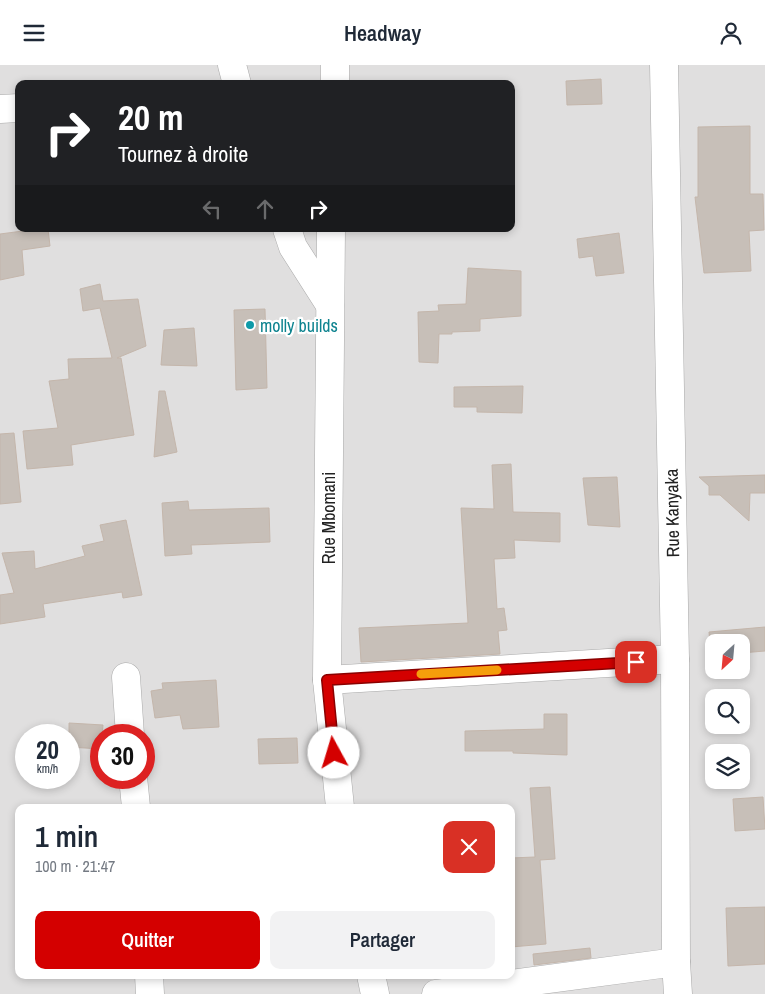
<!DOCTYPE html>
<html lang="fr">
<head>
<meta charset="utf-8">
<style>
  body { margin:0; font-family:"Archivo Narrow",sans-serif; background:#f2f2f3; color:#1f2937; height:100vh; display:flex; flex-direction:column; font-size:19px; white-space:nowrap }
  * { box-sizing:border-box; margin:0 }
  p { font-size:16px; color:#747a83 }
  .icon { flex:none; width:28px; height:28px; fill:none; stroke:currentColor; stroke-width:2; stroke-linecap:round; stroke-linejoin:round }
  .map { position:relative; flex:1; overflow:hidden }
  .side { position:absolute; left:15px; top:739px; width:500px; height:175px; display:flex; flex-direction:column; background:#fff; border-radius:10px; box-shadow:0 2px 8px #0003 }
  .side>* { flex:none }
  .guide { position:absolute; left:15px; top:15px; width:500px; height:152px; border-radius:10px; box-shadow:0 2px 8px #0003; background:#202124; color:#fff; overflow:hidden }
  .needle { width:32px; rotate:206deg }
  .tools { position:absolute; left:705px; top:569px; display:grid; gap:10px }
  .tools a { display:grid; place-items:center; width:45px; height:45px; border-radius:10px; background:#fff; box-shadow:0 2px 8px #0003; font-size:25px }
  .speed { position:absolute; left:15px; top:659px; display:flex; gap:10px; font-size:25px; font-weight:700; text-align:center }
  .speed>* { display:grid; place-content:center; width:65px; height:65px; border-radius:50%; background:#fff; box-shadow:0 2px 8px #0003; line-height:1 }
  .speed small { font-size:12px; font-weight:400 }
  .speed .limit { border:8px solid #d22; background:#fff; color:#111 }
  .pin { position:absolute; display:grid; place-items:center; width:42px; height:42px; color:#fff; margin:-21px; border-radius:10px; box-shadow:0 2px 8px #0006 }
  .me { position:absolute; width:55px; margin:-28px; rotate:354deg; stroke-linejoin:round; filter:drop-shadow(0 0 4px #0008) }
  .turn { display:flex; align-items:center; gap:18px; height:105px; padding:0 20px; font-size:22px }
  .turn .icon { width:65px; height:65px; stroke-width:2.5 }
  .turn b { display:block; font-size:35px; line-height:42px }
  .lanes { display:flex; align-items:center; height:48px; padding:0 20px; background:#0003; justify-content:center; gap:25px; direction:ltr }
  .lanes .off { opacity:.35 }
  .round { display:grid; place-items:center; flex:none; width:52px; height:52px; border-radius:10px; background:#f2f2f3 }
  .summary { display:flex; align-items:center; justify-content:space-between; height:85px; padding:0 20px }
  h1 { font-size:30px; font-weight:600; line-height:38px }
  .button { display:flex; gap:10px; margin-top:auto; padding:10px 20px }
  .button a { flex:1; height:58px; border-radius:10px; background:#d40000; color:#fff; font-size:20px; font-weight:600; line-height:58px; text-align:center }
  .button a+a { background:#f2f2f3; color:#1f2937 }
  header { display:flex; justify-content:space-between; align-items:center; height:65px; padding:0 20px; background:#fff; font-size:22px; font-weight:600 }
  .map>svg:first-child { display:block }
</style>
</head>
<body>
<header><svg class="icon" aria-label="menu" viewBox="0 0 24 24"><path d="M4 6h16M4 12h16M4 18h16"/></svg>Headway<svg class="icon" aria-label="person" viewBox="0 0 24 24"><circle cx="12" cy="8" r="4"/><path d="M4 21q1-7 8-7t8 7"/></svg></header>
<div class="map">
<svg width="765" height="929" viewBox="0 0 765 929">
  <rect width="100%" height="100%" fill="#f2efe9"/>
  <!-- residential -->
  <path fill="#e0dfdf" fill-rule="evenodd" d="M0 0H765V929H0ZM19 19H511V164H19ZM714 578H741V605H714ZM714 632H741V660H714ZM26 670H69V712H26ZM101 670H144V712H101ZM714 688H741V715H714ZM19 742H511V910H19Z"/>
  <!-- building -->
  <g fill="#c7bfb8" stroke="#c4b6ab">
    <path d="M601 14 602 39 567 40 566 16Z"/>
    <path d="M750 61V129H763L764 165 749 166 751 206 704 208 695 132H698V62Z"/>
    <path d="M38 164H48L50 181 22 185 24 210 0 215V169Z"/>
    <path d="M619 168 624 208 596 211 593 191 579 193 577 174Z"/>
    <path d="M468 203 521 206V251L480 254V266L452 267V269H439L438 298 419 297 418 247 439 246 438 240 466 239Z"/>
    <path d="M100 219 103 236 138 234 146 281 117 293H121L134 370 71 380 73 400 27 404 23 366 58 363 49 316 69 314 68 294 112 293 100 243 83 246 80 224Z"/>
    <path d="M265 244 267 323 236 325 234 245Z"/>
    <path d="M194 263 197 301 161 300 164 265Z"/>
    <path d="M523 321 522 348 477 347V342H454V322Z"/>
    <path d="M159 326H165L177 387 154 392Z"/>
    <path d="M14 368 21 437 0 439V369Z"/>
    <path d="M511 399 513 447 560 448V477L514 475 515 493 494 494 497 544 504 543 507 565 498 566 500 589 361 597 359 563 468 558 461 443 494 444 492 400Z"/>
    <path d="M765 410V428H750L749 456 720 430H709V421L699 412Z"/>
    <path d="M617 412 620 462 588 460 583 413Z"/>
    <path d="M188 436 189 445 269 443 270 477 191 480 192 489 165 491 162 438Z"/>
    <path d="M126 455 142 530 123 533 122 527 43 539 45 552 0 559V530L14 528 2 488 34 486 35 504 85 491 82 481 104 476 100 460Z"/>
    <path d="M765 562V586L741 588V578H714V591H711L709 567Z"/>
    <path d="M216 615 219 662 183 664 180 650 155 653 151 626 163 624 162 618Z"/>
    <path d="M544 649H567V690L513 688V686H465V666L544 664Z"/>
    <path d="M69 658 103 660 101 684 69 682Z"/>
    <path d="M297 673 298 698 259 699 258 674Z"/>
    <path d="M550 722 555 794 540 795 546 879 511 882V793L535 792 530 723Z"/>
    <path d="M763 732 765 764 735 766 733 734Z"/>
    <path d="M765 842V899L728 901 726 843Z"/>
    <path d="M590 883 591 893 534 900 533 889Z"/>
  </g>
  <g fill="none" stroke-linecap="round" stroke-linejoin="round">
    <defs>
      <g id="minor">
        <path d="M232 0 237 19"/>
        <path d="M664 0 675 594 676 897 678 929"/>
        <path d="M335 19V0"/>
        <path d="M0 44 19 43"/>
        <path d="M287 164 293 182 330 240"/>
        <path d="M331 164 327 615 340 742"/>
        <path d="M126 612 130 670"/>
        <path d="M327 615 675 594"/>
        <path d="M133 712 136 742"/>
        <path d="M149 910 150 929"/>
        <path d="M371 910 375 929"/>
        <path d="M436 929 676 897"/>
      </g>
    </defs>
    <!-- minor casing -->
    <use href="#minor" stroke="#a9a9a9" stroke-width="29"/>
    <!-- minor -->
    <use href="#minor" stroke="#fff" stroke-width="28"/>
  </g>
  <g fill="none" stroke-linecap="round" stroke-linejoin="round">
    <defs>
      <path id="route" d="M334 688 327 615 636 597"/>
    </defs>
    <!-- route casing -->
    <use href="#route" stroke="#8a0000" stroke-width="12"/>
    <!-- route -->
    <use href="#route" stroke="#d40000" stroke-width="9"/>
    <!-- slow -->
    <path stroke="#f59e0b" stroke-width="9" d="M421 609 497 605"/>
  </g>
  <!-- markers -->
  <circle fill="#0f9aa8" stroke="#fff" stroke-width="2" cx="250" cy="260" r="5"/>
  <g text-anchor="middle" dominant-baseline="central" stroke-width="4.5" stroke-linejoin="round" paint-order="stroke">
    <!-- culture labels -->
    <g font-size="18" fill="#0d838f" stroke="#fff" text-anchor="start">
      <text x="260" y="260">molly builds</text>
    </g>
    <!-- street labels -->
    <g font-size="18" fill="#222" stroke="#fff">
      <text transform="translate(672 448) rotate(-91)">Rue Kanyaka</text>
      <text transform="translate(328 453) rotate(-90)">Rue Mbomani</text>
    </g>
  </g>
</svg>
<div class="tools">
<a><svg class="needle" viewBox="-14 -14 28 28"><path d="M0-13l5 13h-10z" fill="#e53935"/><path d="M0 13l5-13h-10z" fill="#747a83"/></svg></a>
<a><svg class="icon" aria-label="search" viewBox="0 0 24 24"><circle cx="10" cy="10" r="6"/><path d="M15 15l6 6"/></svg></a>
<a><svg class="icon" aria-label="layers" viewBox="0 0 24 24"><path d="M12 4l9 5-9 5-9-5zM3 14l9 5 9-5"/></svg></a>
</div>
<div class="speed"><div>20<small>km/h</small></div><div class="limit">30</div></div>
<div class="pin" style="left:636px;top:597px;background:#d93025"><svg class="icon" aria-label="arrive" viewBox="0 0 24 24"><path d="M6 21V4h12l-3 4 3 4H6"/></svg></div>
<svg class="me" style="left:334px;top:688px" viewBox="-20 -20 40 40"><circle r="19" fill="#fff"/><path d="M0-13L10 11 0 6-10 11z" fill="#d40000"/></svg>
<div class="guide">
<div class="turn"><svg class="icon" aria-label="right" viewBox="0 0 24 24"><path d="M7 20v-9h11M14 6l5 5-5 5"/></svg><div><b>20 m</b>Tournez à droite</div></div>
<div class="lanes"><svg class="icon off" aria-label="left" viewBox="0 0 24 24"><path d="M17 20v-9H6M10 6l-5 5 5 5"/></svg><svg class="icon off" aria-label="ahead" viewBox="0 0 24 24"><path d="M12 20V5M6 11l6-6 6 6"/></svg><svg class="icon" aria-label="right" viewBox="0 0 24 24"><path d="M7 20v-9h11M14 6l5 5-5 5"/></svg></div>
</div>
<section class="side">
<div class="summary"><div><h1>1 min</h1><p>100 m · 21:47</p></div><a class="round" style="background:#d93025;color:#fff"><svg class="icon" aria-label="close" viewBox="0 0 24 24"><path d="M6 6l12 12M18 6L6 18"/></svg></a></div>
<div class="button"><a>Quitter</a><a>Partager</a></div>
</section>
</div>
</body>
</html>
